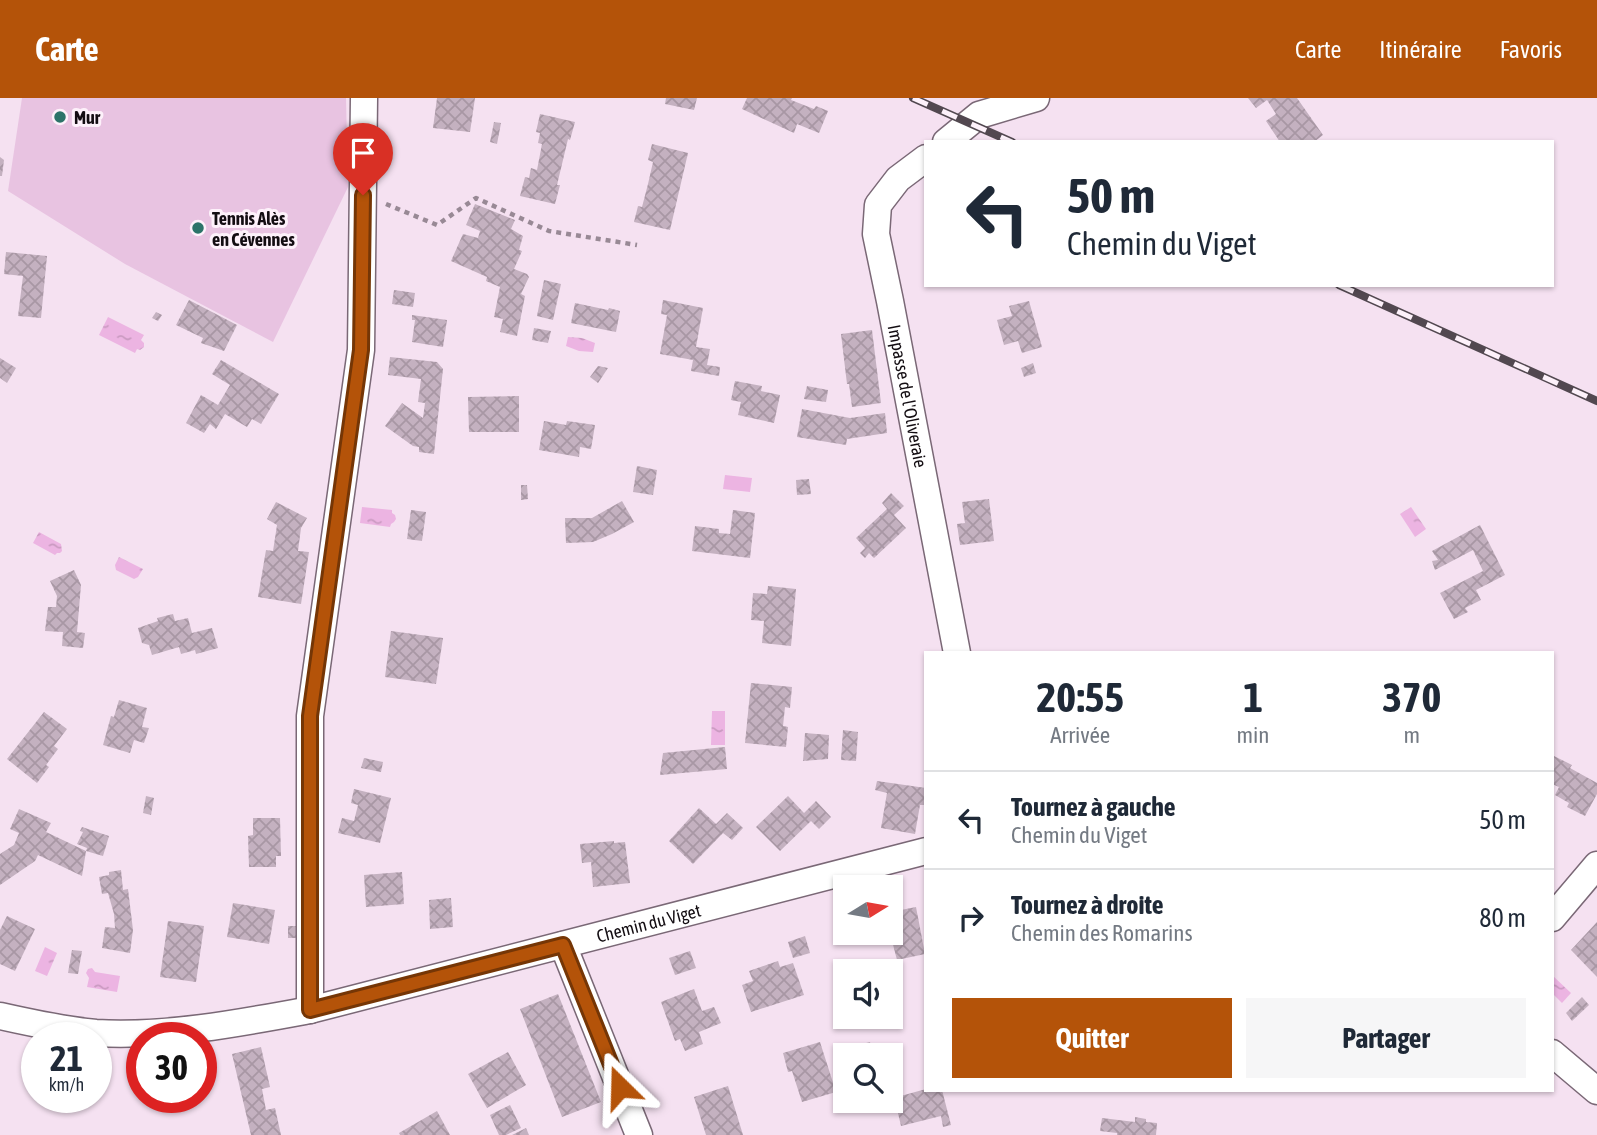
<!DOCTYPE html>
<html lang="fr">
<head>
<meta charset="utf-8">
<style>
  body { margin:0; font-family:"Asap Condensed",sans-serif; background:#f6f6f7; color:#1f2937; height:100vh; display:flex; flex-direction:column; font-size:26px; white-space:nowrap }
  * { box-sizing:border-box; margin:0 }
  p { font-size:23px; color:#747a83 }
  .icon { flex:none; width:38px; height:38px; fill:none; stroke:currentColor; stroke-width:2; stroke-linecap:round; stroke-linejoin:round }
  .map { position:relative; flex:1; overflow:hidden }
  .side { position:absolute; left:924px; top:553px; width:630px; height:441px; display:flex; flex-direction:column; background:#fff; border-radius:0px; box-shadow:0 2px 5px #0004 }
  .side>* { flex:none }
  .top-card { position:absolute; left:924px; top:42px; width:630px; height:147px; border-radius:0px; box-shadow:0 2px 5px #0004; background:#fff; color:#1f2937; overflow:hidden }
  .needle { width:46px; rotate:79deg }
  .controls { position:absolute; left:833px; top:777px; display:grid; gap:14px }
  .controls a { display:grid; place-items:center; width:70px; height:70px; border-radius:0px; background:#fff; box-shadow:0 2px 5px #0004; font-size:35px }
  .speed { position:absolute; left:21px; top:924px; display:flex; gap:14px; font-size:35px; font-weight:700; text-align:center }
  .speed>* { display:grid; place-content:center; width:91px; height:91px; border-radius:50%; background:#fff; box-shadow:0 2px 5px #0004; line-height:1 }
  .speed small { font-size:18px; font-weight:400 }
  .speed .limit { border:10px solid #d22; background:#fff; color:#111 }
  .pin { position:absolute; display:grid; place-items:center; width:60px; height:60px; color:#fff; margin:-72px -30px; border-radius:50% 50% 50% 0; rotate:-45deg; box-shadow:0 0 7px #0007 }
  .pin .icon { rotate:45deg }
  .me { position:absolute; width:77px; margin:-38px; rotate:338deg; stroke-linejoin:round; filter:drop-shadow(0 0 5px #0008) }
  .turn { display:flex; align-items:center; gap:24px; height:147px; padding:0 28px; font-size:32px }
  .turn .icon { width:91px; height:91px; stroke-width:2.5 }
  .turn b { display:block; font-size:49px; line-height:60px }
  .eta { display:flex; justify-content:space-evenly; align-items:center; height:119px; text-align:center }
  .eta b { font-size:42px; font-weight:700; line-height:49px }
  .button { display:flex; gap:14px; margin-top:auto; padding:14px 28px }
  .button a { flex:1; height:80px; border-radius:0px; background:#b45309; color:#fff; font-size:28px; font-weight:700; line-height:80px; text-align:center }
  .button a+a { background:#f6f6f7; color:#1f2937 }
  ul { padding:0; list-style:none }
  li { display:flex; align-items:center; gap:21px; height:98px; padding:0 28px; border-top:2px solid #e0e1e3 }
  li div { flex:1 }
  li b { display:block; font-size:26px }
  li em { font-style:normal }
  header { display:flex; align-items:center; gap:42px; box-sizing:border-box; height:98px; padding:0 35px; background:#b45309; color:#fff }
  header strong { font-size:33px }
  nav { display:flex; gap:38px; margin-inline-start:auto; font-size:24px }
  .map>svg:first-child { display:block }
</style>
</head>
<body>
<header>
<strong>Carte</strong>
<nav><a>Carte</a><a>Itinéraire</a><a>Favoris</a></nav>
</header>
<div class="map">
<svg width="1597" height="1037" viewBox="0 0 1597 1037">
  <defs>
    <pattern id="water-ripples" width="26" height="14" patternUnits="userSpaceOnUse" patternTransform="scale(1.75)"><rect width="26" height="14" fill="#ecb4e2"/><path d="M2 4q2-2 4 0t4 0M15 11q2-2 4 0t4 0" fill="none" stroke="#ca9ac1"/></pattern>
    <pattern id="building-cross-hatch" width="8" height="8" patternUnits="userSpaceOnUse" patternTransform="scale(1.75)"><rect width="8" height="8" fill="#c4b1c0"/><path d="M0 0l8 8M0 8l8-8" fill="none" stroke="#a897a4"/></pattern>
  </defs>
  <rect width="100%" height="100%" fill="#f5e1f1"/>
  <!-- green -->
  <path fill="#e8c3e1" d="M22 0H346L348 89 273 244 125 166 8 93Z"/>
  <!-- water -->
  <g fill="url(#water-ripples)">
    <path d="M108 219 144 237 141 242 144 245V249L140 252 137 251 135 255 99 237Z"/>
    <path d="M568 239 582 240 595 245 593 254 579 253 566 248Z"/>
    <path d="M725 377 752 380 750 394 723 391Z"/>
    <path d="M362 409 392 412V415L395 417 396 421 394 424 391 426 390 429 360 425Z"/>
    <path d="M1411 409 1426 431 1415 439 1400 416Z"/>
    <path d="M39 434 61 446 62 453 60 455H57L55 457 33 445Z"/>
    <path d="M119 459 143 471 138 479 134 481 116 472 115 467Z"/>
    <path d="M712 613H725V647H711Z"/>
    <path d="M45 849 57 855 47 878 35 873Z"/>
    <path d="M92 870 95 874 120 878 117 894 87 889 89 880 86 875 88 871Z"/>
    <path d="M1552 877 1571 895 1562 905 1552 895Z"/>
  </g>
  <!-- building -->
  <g fill="url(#building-cross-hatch)">
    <path d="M437 0H475L470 34 433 30Z"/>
    <path d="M666 0H697L694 12 665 6Z"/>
    <path d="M747 0H792L791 2 814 11 816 8 828 13 819 35 797 26 794 35 742 11Z"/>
    <path d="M1248 0H1297L1323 37 1314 44H1280L1266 23 1276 16 1267 2 1256 10Z"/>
    <path d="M540 16 575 24 570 42 568 41 557 87H560L555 106 520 98 525 79 529 80 531 70 537 72 542 46 538 45 540 35 536 34Z"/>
    <path d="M494 24 501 25 497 46 490 44Z"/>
    <path d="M652 46 688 55 670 132 634 124 638 108 642 109 648 86 653 64 648 62Z"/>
    <path d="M0 59 4 62 2 78H0Z"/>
    <path d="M475 106 515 122 511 131 523 138 519 152 522 153 514 171 527 176 529 179 521 196 525 198 517 238 500 234 503 221 494 219 500 189 486 183 487 179 451 163 463 136 478 140 480 133 466 127Z"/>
    <path d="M6 154 47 158 41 220 18 218 23 178 4 176Z"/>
    <path d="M544 182 561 186 553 222 537 218Z"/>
    <path d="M394 192 415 195 413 209 392 206Z"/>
    <path d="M189 202 237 227 224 253 201 245 203 240 176 227Z"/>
    <path d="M663 202 703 210 696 249 710 251 707 267 720 269 719 278 691 273 693 262 660 256 667 217 661 216Z"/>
    <path d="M1029 203 1042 249 1022 255 1018 243 1004 247 997 222 1012 218 1009 208Z"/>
    <path d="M575 205 608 212 609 210 620 213 616 234 571 225Z"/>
    <path d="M156 214 162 217 158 223 152 220Z"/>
    <path d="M412 217 447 222 443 249 412 244 415 222H412Z"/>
    <path d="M534 230 551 233 548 245 532 242Z"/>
    <path d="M872 232 881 305 852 309 849 286H847L841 236Z"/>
    <path d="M390 259 437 264 443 271 434 356 419 354V349L413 348 385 328 402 305 423 320 425 305 418 304 421 281 388 277Z"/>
    <path d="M0 260 16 270 7 285 0 280Z"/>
    <path d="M221 262 279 296 261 326 252 321 247 329 225 316 216 331 210 326 204 335 186 325 201 297 218 307 230 287 212 276Z"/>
    <path d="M1033 265 1036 275 1024 279 1021 270Z"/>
    <path d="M598 268 608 270 598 285 590 279Z"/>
    <path d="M735 283 762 288 761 293 780 297 774 325 738 317 741 304 731 302Z"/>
    <path d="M807 288 828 292 826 304 804 301Z"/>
    <path d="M519 298V334H469L468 299Z"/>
    <path d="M802 311 850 320 885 315 887 335 847 341 846 347 797 339Z"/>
    <path d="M544 323 566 327 567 323 595 327 591 351 580 349 579 359 539 352Z"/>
    <path d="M637 368 657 372 653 397 633 394Z"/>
    <path d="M809 381 811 396 797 397 796 382Z"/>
    <path d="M521 387H527L528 401 521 402Z"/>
    <path d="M891 395 904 408 894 417 906 430 874 460 869 455 865 460 860 455 865 450 856 440 887 411 882 405Z"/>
    <path d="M989 401 994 443 960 447 957 426 965 425 962 404Z"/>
    <path d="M622 403 634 424 612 436 593 444 566 445 565 420H592Z"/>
    <path d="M276 404 307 420 301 430 298 453 309 454 301 506 258 499 266 452 273 453 277 427 267 421Z"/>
    <path d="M411 412 426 414 422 443 407 441Z"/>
    <path d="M733 412 755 415 750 460 692 453 695 428 719 431V435L730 436Z"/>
    <path d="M1480 427 1505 477 1476 492 1481 502 1465 510 1468 514 1454 521 1440 495 1483 473 1473 452 1435 472 1432 463 1438 462 1432 453Z"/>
    <path d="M74 472 81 487 77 534 85 535 83 550 62 548 63 534 45 533 48 509H56L57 498 50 483Z"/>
    <path d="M768 488 796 491 791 548 762 545 764 523 751 522 753 495 767 496Z"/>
    <path d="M173 516 175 523 188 520 192 535 212 530 218 550 196 556 195 552 181 556 179 549 152 557 149 547 142 545 138 530 158 523 157 520Z"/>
    <path d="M391 533 443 540 436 586 385 579Z"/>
    <path d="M751 585 792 589 790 610 785 609 783 628 788 629 786 649 745 645Z"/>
    <path d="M119 602 147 610 142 629 149 630 144 645 134 642 130 655 103 647 111 618 114 619Z"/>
    <path d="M44 614 67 631 54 648 58 651 46 667 49 669 37 685 7 661Z"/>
    <path d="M843 632 858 634 856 663 841 662Z"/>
    <path d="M805 635 829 637 828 661 803 663Z"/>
    <path d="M725 649 727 671 660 677 663 655Z"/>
    <path d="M1552 657 1572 667 1570 670 1597 685V696L1585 718 1567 709 1569 705 1555 697 1559 689 1552 686Z"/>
    <path d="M364 660 383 664 381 674 361 670Z"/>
    <path d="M877 683 926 690 925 707H920L915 736 881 730 887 695 875 692Z"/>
    <path d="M354 691 391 700 380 745 338 735 342 720 354 723 358 707 351 705Z"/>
    <path d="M146 698 154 700 151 717 143 715Z"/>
    <path d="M788 698 804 715 816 703 831 719 819 731 811 723 780 753 756 729Z"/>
    <path d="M699 710 716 726 727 715 743 730 732 742 723 735 693 766 669 743Z"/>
    <path d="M19 711 51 725 46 734 86 753 82 778 38 757 35 763 0 787V756L14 747 19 735 10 731Z"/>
    <path d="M253 720H280L281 758H276V769H249L248 738 253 737Z"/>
    <path d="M82 729 109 738 103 758 86 753 87 750 77 746 83 734 80 733Z"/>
    <path d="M614 743V745L625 744 630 785 593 789 591 764 582 765 580 746Z"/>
    <path d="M121 772 123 792 128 791 133 832 130 855 102 850 105 829 115 830 114 816 108 795 102 796 99 779 109 777V774Z"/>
    <path d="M402 774 404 806 366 809 364 777Z"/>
    <path d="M451 800 453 829 430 831 429 802Z"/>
    <path d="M233 805 275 812 269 846 227 839Z"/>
    <path d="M916 809 925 856 897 862 890 835 891 814Z"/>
    <path d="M7 818 35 831 15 873 0 866V832Z"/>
    <path d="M168 823 204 828 196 884 160 879Z"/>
    <path d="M1597 824V879L1571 852Z"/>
    <rect x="288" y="828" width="9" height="12"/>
    <path d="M805 838 810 855 793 860 788 844Z"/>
    <path d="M72 852 82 853 78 876 68 875Z"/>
    <path d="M690 853 696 870 675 877 669 860Z"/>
    <path d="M778 863 780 869 793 865 804 897 751 914 742 887 753 883 749 873Z"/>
    <path d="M694 891 702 913 714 909 721 925 699 934 703 946 685 953 680 941 675 943 661 904Z"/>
    <path d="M558 896 601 1004 562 1019 520 911Z"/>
    <path d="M1582 899 1589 907 1572 923 1566 915Z"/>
    <path d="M820 944 836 994 802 1004 792 973 788 974 783 955Z"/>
    <path d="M870 944 873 957H853L851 949Z"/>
    <path d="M261 949 270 989 262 991 266 1012 275 1010 281 1037H251L232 956Z"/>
    <path d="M508 954 526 987 487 1010 468 976Z"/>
    <path d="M728 988 743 1037H706L694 999Z"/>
    <path d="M926 991 942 992 951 1027 943 1029 941 1018 901 1028 897 1011 900 1010 897 999Z"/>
    <path d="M510 1007 521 1030 506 1037H499L490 1017Z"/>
    <path d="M437 1013 450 1037H400L399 1035Z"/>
    <path d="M1135 1019 1146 1021V1024L1157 1025 1156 1037H1117V1035L1100 1033 1102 1020 1135 1024Z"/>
    <path d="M526 1030 529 1037H512Z"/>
  </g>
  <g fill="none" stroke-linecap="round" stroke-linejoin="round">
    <defs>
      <g id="minor">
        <path d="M946 44 979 17 1036 0"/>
        <path id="s1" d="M926 60 898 81 878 107 876 136 890 203 957 555"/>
        <path d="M1552 820 1597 767"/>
        <path d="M563 847 639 1037"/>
        <path d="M310 912V618L361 252 364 0"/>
        <path id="s2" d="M0 918C31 925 63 932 96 935 167 939 240 925 310 912L926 753"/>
        <path d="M1552 955 1597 993"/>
      </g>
    </defs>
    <!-- minor casing -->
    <use href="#minor" stroke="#7a6876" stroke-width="29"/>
    <!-- path -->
    <path stroke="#988995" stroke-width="4.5" stroke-dasharray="5 5" stroke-linecap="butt" d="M386 106 437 127 476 100 549 133 637 147"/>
    <!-- minor -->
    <use href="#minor" stroke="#fff" stroke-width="26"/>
    <defs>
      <g id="rail">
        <path d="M913 0 1012 44"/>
        <path d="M1339 187 1597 303"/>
      </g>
    </defs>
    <!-- rail casing -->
    <use href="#rail" stroke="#524850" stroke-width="8"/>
    <!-- rail -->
    <use href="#rail" stroke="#fdf1fa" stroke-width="5" stroke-dasharray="16" stroke-linecap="butt"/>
  </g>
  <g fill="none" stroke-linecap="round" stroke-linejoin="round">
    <defs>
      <path id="route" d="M363 97 361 252 310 618V912L563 847 620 989"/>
    </defs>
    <!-- route casing -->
    <use href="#route" stroke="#753606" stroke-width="18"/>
    <!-- route -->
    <use href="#route" stroke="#b45309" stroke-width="12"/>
  </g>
  <!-- markers -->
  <g fill="#2c7369" stroke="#fdf1fa" stroke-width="2.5">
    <circle cx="60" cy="19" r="7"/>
    <circle cx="198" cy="130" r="7"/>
  </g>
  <g text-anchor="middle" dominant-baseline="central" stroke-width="6" stroke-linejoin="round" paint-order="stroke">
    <!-- poi labels -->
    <g font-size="18" font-weight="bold" fill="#130d12" stroke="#fdf1fa" text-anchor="start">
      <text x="74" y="19">Mur</text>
      <text x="212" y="120">Tennis Alès<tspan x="212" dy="21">en Cévennes</tspan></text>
    </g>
    <!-- street labels -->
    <g font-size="18" fill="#130d12" stroke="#fdf1fa">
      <text stroke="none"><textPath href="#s1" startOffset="262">Impasse de l'Oliveraie</textPath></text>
      <text stroke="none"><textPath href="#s2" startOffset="663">Chemin du Viget</textPath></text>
    </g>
  </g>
</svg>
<div class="controls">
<a><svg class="needle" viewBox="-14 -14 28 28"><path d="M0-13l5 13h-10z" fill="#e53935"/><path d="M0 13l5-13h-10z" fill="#747a83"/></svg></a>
<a><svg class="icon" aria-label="sound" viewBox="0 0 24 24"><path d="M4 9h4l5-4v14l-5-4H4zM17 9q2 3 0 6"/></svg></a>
<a><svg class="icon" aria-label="search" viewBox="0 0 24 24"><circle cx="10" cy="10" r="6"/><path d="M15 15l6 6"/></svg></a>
</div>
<div class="speed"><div>21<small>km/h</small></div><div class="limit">30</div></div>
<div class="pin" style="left:363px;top:97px;background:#d93025"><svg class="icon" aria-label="arrive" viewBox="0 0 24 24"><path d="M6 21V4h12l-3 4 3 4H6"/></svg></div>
<svg class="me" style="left:620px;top:989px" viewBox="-20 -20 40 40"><path d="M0-17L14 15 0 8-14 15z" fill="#b45309" stroke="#fff" stroke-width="4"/></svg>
<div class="top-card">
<div class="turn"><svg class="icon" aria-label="left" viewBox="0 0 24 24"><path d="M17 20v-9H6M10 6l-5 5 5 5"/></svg><div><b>50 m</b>Chemin du Viget</div></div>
</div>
<section class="side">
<div class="eta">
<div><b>20:55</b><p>Arrivée</p></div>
<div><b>1</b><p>min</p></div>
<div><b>370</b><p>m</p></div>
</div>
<ul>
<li><svg class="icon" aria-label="left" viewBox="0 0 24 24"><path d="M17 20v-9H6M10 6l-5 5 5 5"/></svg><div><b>Tournez à gauche</b><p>Chemin du Viget</p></div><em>50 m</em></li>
<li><svg class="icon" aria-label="right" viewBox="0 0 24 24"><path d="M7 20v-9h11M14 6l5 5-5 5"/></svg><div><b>Tournez à droite</b><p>Chemin des Romarins</p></div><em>80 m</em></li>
</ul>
<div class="button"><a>Quitter</a><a>Partager</a></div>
</section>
</div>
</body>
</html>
